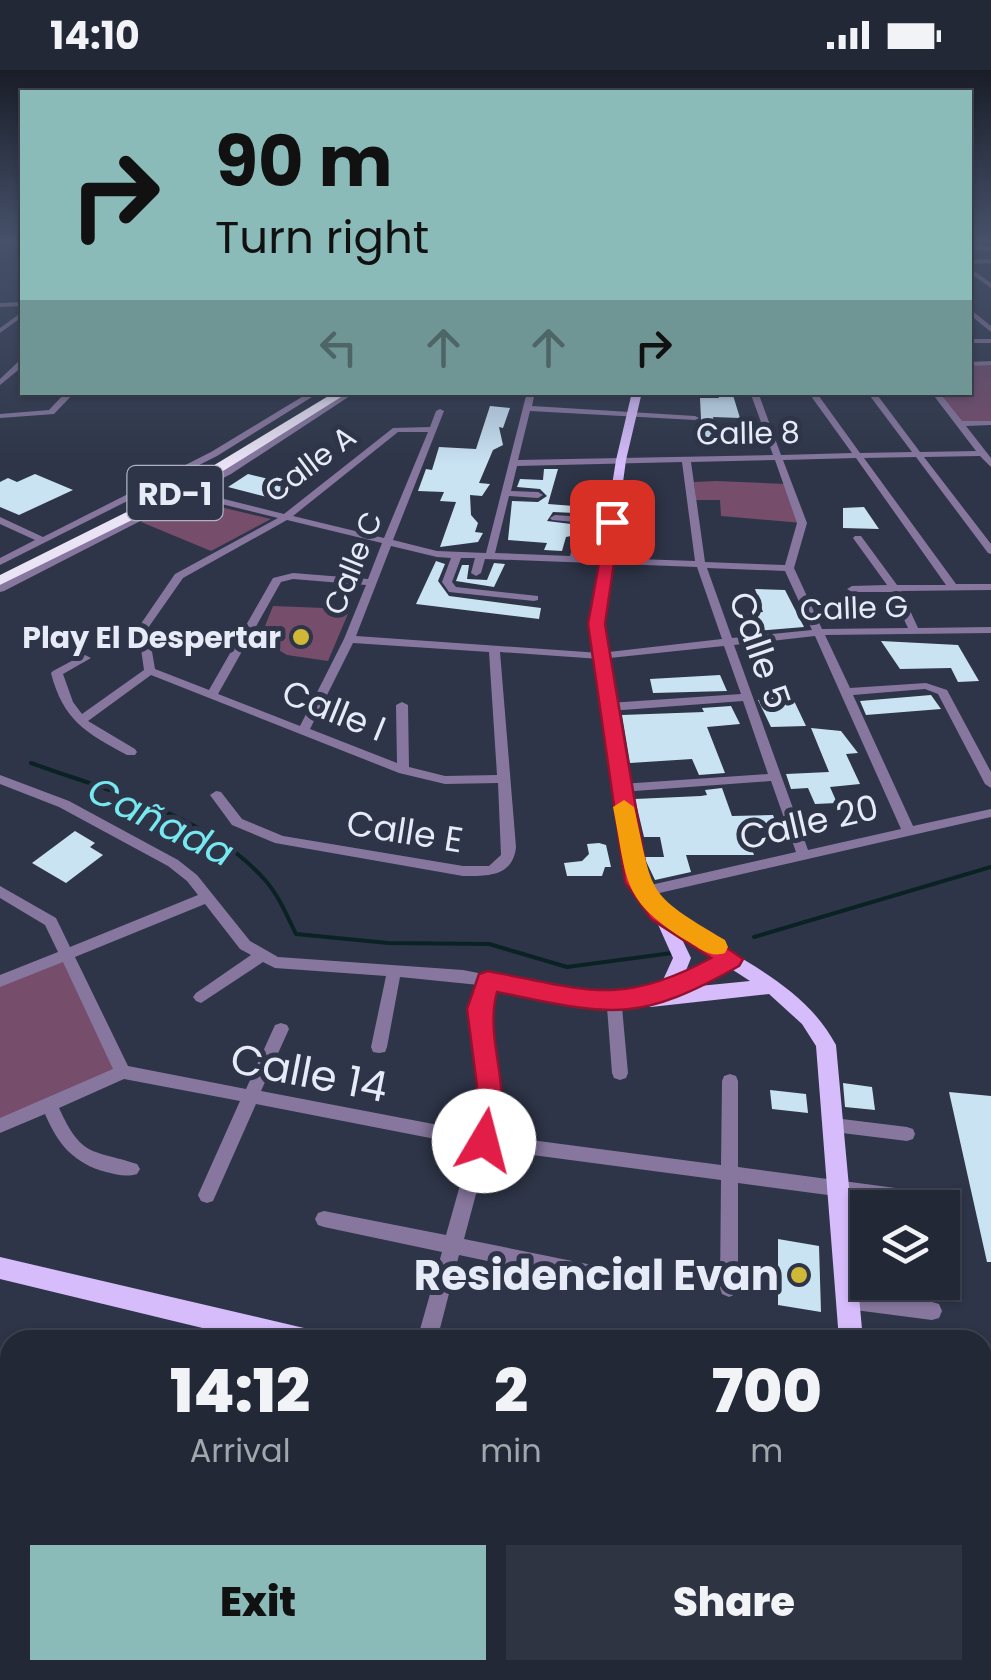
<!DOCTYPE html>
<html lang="en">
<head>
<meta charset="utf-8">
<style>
  body { margin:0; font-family:Poppins,sans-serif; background:#2e3442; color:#f1f3f6; height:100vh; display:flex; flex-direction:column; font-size:38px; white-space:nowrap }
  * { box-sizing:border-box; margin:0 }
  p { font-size:32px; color:#a2a6ad }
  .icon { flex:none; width:55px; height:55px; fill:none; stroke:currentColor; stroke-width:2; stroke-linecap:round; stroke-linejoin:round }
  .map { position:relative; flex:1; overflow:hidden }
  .side { position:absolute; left:0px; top:1260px; width:992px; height:350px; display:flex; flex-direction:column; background:#222836; border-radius:30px 30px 0 0; box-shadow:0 2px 8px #0004,0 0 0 2px #3f4451 }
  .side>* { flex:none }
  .hud { position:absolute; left:20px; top:20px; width:952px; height:305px; border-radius:0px; box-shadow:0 2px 8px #0004,0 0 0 2px #3f4451; background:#8bbbb9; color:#111; overflow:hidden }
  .controls { position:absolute; left:850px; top:1120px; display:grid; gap:20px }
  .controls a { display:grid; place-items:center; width:110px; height:110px; border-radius:0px; background:#222836; box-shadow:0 2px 8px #0004,0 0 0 2px #3f4451; font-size:50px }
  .pin { position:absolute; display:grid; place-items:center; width:85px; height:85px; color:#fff; margin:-42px; border-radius:20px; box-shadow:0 5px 15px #0006 }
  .me { position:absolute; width:110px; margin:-55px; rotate:8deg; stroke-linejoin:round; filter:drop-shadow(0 0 8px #0008) }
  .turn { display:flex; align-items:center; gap:35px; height:210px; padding:0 30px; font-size:45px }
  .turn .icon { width:130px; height:130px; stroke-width:2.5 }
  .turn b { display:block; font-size:70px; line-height:85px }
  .lanes { display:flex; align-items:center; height:95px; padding:0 30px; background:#0003; justify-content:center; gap:50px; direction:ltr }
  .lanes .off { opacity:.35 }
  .eta { display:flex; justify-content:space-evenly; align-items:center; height:170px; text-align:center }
  .eta b { font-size:60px; font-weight:800; line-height:70px }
  .primary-button { display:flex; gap:20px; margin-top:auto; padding:20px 30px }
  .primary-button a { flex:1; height:115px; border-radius:0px; background:#8bbbb9; color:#111; font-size:40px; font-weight:800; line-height:115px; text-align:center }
  .primary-button a+a { background:#2e3442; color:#f1f3f6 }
  .status { display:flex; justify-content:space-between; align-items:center; height:70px; padding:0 50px; background:#222836; direction:ltr }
  .status svg { height:28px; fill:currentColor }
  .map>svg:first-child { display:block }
</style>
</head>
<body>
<div class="status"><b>14:10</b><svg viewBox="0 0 49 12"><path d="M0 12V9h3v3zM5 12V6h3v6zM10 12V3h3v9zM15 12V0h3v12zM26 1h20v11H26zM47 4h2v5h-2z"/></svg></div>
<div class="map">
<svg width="991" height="1610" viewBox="0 0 991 1610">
  <rect width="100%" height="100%" fill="#2e3548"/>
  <!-- green -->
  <g fill="#764d6b">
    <path d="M991 293V353L960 354 935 323 970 322V294Z"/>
    <path d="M717 411 786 414 802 453 721 446 720 430H696L694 412Z"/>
    <path d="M187 429 271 449 211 481 141 452Z"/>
    <path d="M273 536 350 539 328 591 287 585 267 573 263 561Z"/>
    <path d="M69 883 123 1002 0 1056V911Z"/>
  </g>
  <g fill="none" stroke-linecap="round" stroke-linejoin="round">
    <!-- stream -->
    <g stroke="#0b2224" stroke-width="4">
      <path d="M31 693C111 722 206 744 265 810 279 826 287 846 296 864L388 873 489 874 567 897 672 883"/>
      <path d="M754 867 991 797"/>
    </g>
  </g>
  <!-- building -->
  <g fill="#cae3f3">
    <path d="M717 322H732L740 348 713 347 717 371 702 370 700 328H719Z"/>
    <path d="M490 336 510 338 503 358 499 357 503 375 493 380 479 413 490 414 482 426 470 425 471 445 478 453 475 462 483 463 478 472 440 477 456 432 440 431 444 422 418 421 426 399 432 400 439 377 476 379Z"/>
    <path d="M544 399H558L548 434 600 438 598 444 553 442 547 451 595 457 593 470 581 464 566 467 562 481 544 480 547 473 508 470 512 431 538 432 547 426 540 419 517 417 520 409 543 410Z"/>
    <path d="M35 404 73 420 19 445 0 437V412L8 408 17 412Z"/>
    <path d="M248 404 294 415 275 429 228 417Z"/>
    <path d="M864 437 879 459 843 458V438Z"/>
    <path d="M436 491 445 494 438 511 449 526 541 538 539 549 416 534Z"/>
    <path d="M494 493 505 494 494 517 456 511 462 495H469L467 509 487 510Z"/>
    <path d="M755 519 785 520 804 557 756 561 747 543 763 542Z"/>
    <path d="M881 571 958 575 979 611 958 612 951 598 900 599Z"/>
    <path d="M720 605 727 621 653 623 650 609Z"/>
    <path d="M787 616 806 656 771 657 758 630 769 629 765 617Z"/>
    <path d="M931 625 941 639 866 645 860 631Z"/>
    <path d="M731 636 740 654 707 657 725 703 699 705 692 689 630 693 622 645 704 642 702 638Z"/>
    <path d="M811 658 841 661 858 683 846 684 860 714 830 717 837 733 815 734 808 718 791 719 786 704 829 702Z"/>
    <path d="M722 718 732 746 773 745 778 758 745 759 754 785H686L691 802 655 810 644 787H664L660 767H644L635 729 701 726 707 725 705 720Z"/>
    <path d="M75 761 95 773 90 777 103 785 66 813 32 793Z"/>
    <path d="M599 773 606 775 611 797H605L602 806H567L564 793 582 791 589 784 587 774Z"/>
    <path d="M843 1013 872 1017 875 1040 845 1037Z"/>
    <path d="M770 1020 806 1024 808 1043 772 1039Z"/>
    <path d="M949 1022 991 1026V1192H987Z"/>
    <path d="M778 1169 819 1176 821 1242 778 1235Z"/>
  </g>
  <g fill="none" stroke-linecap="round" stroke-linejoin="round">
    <!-- minor -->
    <g fill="#87779e" fill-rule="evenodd">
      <path d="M970 175 991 177V181L970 179Z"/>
      <path d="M991 189V193L970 194V190Z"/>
      <path d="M970 198 991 213V218L970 203Z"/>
      <path d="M22 232V236L0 237V233Z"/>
      <path d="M970 239 991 256V262L970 245Z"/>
      <path d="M22 242V247L0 263V258Z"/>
      <rect x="970" y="269" width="21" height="4"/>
      <path d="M19 291H22V297L0 315V309Z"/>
      <path d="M991 291V295L970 296V292Z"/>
      <path d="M66 322H75L54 344 0 348V344L49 340Z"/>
      <path d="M310 322H320L217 386 0 495V488L35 470 0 454V447L43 467 211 382Z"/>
      <path d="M346 322H356L231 404 196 422 284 444 393 358 430 357 436 341 440 339 444 341 393 470 437 481 486 483 527 322H535L532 336 695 346 699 348 695 350 530 341 518 390 773 385 750 322H758L781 385 852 383 808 322H816L860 383 912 382 867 322H875L920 382 976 381 931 322H939L962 351H991V355L966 356 991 388V397L980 386 924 387 991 474V484L988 483 916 387 864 388 956 514H991V520L901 521 918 558 991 557V563L825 565 850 618 926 613 947 620 991 702V718L985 714 938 624 925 619 853 625 913 756 991 739V747L642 827 637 826 635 822 642 817 796 782 771 711 621 722 615 718 621 714 768 704 743 631 609 641 603 637 609 633 741 624 724 576 600 589 500 582 516 777C513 807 487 806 463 806L275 773 232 755 210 725 216 721 221 722 242 749 283 766 463 796H489L501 785 498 713 445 714 399 703 151 605 88 651 135 679 137 682 135 685H127C86 663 63 650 51 603L53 601 81 586 85 585 91 588 63 604 73 632 82 644 144 600 138 558 175 504 278 448 189 426 4 521 0 522V515L225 400ZM398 362H428L384 468 293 446ZM856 388 946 515H897L861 466H855L853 468 887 515 852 516 847 519 852 522H891L908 558 822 559 794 498 807 453 783 390ZM775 390 797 453 785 495 705 492 691 392ZM682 392 695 491 580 487 584 470 579 467 574 470 570 486 495 483 509 426 538 428 543 425 538 422 511 421 517 396ZM287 450 382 473 368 509 293 503 273 508 209 620 155 599 148 558 183 508ZM391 476 437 487 451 488 442 512 449 522 534 531 538 530V526L456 517 452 512 461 488H475L471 503 476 506 481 503 485 489 697 497 722 569 600 583 356 566ZM707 498 785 501 812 560 732 568ZM293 509 366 515 344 569 300 656 218 624 281 512ZM815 566 901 759 808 780 734 575ZM353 573 489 582 497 705 445 706 409 697 408 635 402 632 396 635 397 693 310 659Z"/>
      <path d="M555 445 612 449 617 452 612 455 552 450 550 448Z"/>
      <path d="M0 705 69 731 178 790 197 805 250 871 278 887 463 900 590 925H633L669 916 726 885H736L738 889 736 893C701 913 664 937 622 937L628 1003 626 1008 620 1010 614 1008 612 1003 607 937H590L494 918 488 939V960L498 1039 492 1065 721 1095 722 1011 724 1006 730 1004 736 1006 738 1011V1097L918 1121 924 1123 927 1129 924 1135 918 1137 738 1113V1218L736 1224 729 1227 722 1224 720 1218 721 1110 488 1079 464 1169 602 1197 609 1200 611 1206 609 1212 602 1215 459 1185 437 1270H417L442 1182 324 1157 318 1155 315 1149 318 1143 324 1141 446 1165 471 1076 256 1034 213 1131 207 1133 201 1131 198 1125 240 1031 124 1009 59 1038C82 1088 91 1079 137 1094L140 1099 137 1104C127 1107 117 1105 106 1102 73 1093 58 1074 45 1044L0 1063V1048L113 999 63 892 0 917V905L58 882 45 855 0 828V816L56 848 70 877 198 825 187 811 168 796 59 737 0 714ZM205 834 240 879 251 885 196 923 193 927 196 931 201 933 263 892 275 898 386 906 371 977 373 982 379 983 385 982 387 977 400 907 479 915 472 939V960L482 1039 475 1062 261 1021 289 959 287 955 281 953 275 955 246 1019 128 996 75 887Z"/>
      <path d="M834 1048 907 1057 913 1059 915 1064 913 1069 907 1071 834 1062 828 1060 826 1055 828 1050Z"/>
      <path d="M847 1221 932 1232 939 1234 942 1241 939 1248 932 1250 847 1239 840 1237 837 1230 840 1223Z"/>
      <path d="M547 1600H571L570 1610H546Z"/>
      <path d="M739 1600H788L792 1602 796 1610H747L743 1608Z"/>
    </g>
    <!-- major -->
    <g fill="#d6bcfb" fill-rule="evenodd">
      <path d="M632 322H642L626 390 604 554 642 797C683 881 790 889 836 975L863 1270H839L816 976 802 954 769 924 651 937 643 934 640 929 643 924 663 910 673 888 652 841 639 828 624 797 590 554 616 390ZM680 865 688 871 750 911 679 918 691 888Z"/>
      <path d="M0 1187 304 1258 313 1261 316 1270H252L0 1209Z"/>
      <path d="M982 1439 991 1442V1470L982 1467Z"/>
    </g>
    <!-- highway -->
    <path fill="#eae3f6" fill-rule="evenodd" d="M335 322H349L193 420 0 515V505L183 414Z"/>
  </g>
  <!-- sky -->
  <linearGradient id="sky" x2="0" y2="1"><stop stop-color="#191d28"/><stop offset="0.43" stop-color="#46516a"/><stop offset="1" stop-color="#46516a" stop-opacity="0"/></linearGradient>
  <rect width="991" height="396" fill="url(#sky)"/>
  <!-- route -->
  <path fill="#e11d48" stroke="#92132f" stroke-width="2.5" d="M607 449 620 452 605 554 648 810 668 837 743 889 739 896C635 955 611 945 497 922 483 973 518 1028 493 1080L484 1083 474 1080 469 1071 477 1016 467 939 479 904 488 901C584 919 620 938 711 888L651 849 625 812 588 554Z"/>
  <!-- slow -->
  <path fill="#f59e0b" d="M624 730 634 737C654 826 644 822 725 870L728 877 725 883C710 888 701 879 689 872 620 830 628 812 613 737Z"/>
  <!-- markers -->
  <g fill="#cfb837" stroke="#2e3548" stroke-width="4">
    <circle cx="301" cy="567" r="10"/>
    <circle cx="799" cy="1205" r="10"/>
  </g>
  <g text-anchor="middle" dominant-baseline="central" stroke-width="10" stroke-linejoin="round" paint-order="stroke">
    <!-- far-street labels -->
    <g font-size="30" fill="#e6ebf7" stroke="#2e3548">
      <text transform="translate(748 363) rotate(-1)">Calle 8</text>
      <text transform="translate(310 394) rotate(-37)">Calle A</text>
      <text transform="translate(353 493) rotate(-68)">Calle C</text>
      <text transform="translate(854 538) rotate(-2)">Calle G</text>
    </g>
    <!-- far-poi labels -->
    <g font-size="30" font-weight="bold" fill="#e6ebf7" stroke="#2e3548" text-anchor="end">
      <text x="281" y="567">Play El Despertar</text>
    </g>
    <!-- shield labels -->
    <rect fill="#2e3548" stroke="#afb4c2" stroke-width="2.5" x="127.5" y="396" width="95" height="54" rx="8"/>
    <g font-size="32" font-weight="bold" fill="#e6ebf7">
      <text x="175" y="423">RD-1</text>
    </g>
    <!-- street labels -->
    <g font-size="35" fill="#e6ebf7" stroke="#2e3548">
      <text transform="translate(760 580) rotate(71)">Calle 5</text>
      <text transform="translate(334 640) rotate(22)">Calle I</text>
      <text transform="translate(809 752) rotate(-13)">Calle 20</text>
      <text transform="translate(405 761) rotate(9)">Calle E</text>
    </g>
    <!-- water labels -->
    <g font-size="38" font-style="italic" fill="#77e8ef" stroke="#2e3548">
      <text transform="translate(161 751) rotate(26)">Cañada</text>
    </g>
    <!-- near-street labels -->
    <g font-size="42" fill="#e6ebf7" stroke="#2e3548">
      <text transform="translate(309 1003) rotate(11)">Calle 14</text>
    </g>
    <!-- near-poi labels -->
    <g font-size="42" font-weight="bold" fill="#e6ebf7" stroke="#2e3548" text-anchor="end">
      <text x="779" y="1205">Residencial Evan</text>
    </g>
  </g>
</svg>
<div class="controls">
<a><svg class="icon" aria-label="layers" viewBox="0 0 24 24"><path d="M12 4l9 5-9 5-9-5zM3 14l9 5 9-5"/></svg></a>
</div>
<div class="pin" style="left:612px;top:452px;background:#d93025"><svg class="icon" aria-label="arrive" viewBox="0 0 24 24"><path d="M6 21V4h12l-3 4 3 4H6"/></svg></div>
<svg class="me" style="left:484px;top:1071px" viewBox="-20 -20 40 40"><circle r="19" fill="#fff"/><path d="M0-13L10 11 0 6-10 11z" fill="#e11d48"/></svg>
<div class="hud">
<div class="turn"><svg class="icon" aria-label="right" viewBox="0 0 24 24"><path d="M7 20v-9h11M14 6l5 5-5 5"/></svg><div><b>90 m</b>Turn right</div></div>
<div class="lanes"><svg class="icon off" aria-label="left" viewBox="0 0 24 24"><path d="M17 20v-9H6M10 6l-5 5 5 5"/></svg><svg class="icon off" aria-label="ahead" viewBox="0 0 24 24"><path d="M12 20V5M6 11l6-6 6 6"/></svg><svg class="icon off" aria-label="ahead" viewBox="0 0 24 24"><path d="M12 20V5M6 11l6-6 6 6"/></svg><svg class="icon" aria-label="right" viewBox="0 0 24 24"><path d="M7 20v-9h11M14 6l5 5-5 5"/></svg></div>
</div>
<section class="side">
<div class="eta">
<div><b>14:12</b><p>Arrival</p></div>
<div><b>2</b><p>min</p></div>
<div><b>700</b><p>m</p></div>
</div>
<div class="primary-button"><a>Exit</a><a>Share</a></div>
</section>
</div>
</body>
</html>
